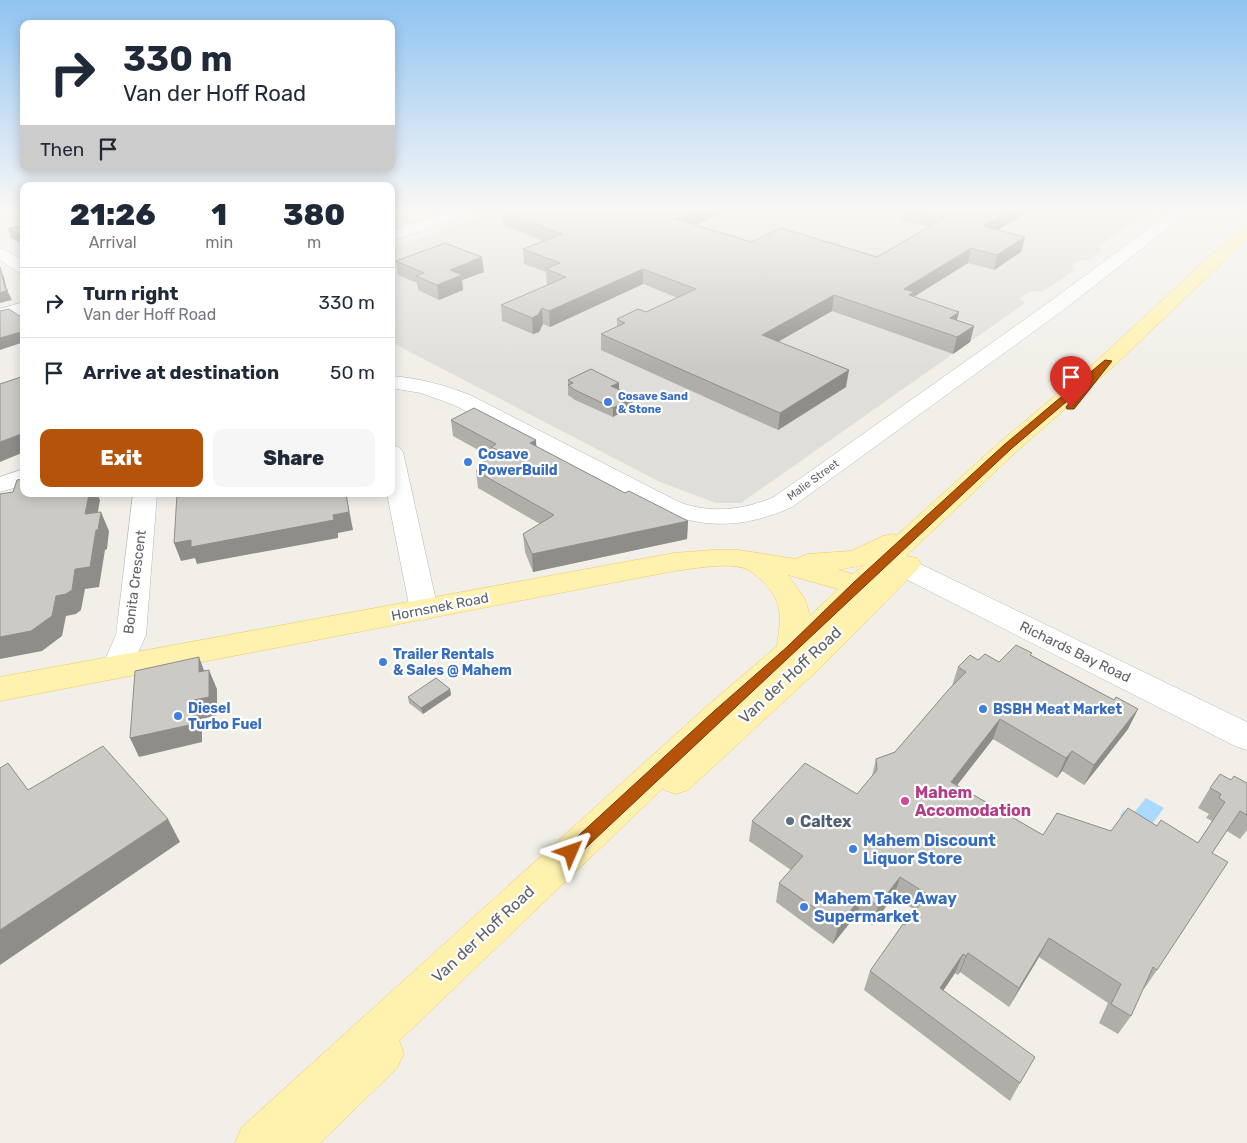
<!DOCTYPE html>
<html lang="en">
<head>
<meta charset="utf-8">
<style>
  body { margin:0; font-family:Rubik,sans-serif; background:#f6f6f7; color:#1f2937; height:100vh; display:flex; flex-direction:column; font-size:19px; white-space:nowrap }
  * { box-sizing:border-box; margin:0 }
  p { font-size:16px; color:#747a83 }
  .icon { flex:none; width:28px; height:28px; fill:none; stroke:currentColor; stroke-width:2; stroke-linecap:round; stroke-linejoin:round }
  .map { position:relative; flex:1; overflow:hidden }
  .sheet { position:absolute; left:20px; top:182px; width:375px; height:315px; display:flex; flex-direction:column; background:#fff; border-radius:10px; box-shadow:0 2px 12px #0003 }
  .sheet>* { flex:none }
  .top-card { position:absolute; left:20px; top:20px; width:375px; height:152px; border-radius:10px; box-shadow:0 2px 12px #0003; background:#fff; color:#1f2937; overflow:hidden }
  .pin { position:absolute; display:grid; place-items:center; width:42px; height:42px; color:#fff; margin:-51px -21px; border-radius:50% 50% 50% 0; rotate:-45deg; box-shadow:0 0 5px #0007 }
  .pin .icon { rotate:45deg }
  .me { position:absolute; width:55px; margin:-28px; rotate:47deg; stroke-linejoin:round; filter:drop-shadow(0 0 4px #0008) }
  .turn { display:flex; align-items:center; gap:18px; height:105px; padding:0 20px; font-size:22px }
  .turn .icon { width:65px; height:65px; stroke-width:2.5 }
  .turn b { display:block; font-size:35px; line-height:42px }
  .then { display:flex; align-items:center; height:48px; padding:0 20px; background:#0003; gap:10px; font-size:19px }
  .eta { display:flex; justify-content:space-evenly; align-items:center; height:85px; text-align:center }
  .eta b { font-size:30px; font-weight:800; line-height:35px }
  .cta { display:flex; gap:10px; margin-top:auto; padding:10px 20px }
  .cta a { flex:1; height:58px; border-radius:10px; background:#b45309; color:#fff; font-size:20px; font-weight:800; line-height:58px; text-align:center }
  .cta a+a { background:#f6f6f7; color:#1f2937 }
  ul { padding:0; list-style:none }
  li { display:flex; align-items:center; gap:15px; height:70px; padding:0 20px; border-top:1px solid #e0e1e3 }
  li div { flex:1 }
  li b { display:block; font-size:19px }
  li em { font-style:normal }
  .map>svg:first-child { display:block }
</style>
</head>
<body>
<div class="map">
<svg width="1247" height="1143" viewBox="0 0 1247 1143">
  <rect width="100%" height="100%" fill="#f1efe8"/>
  <!-- industrial -->
  <path fill="#e0deda" d="M504 208H1153L1099 246 1103 249 1089 260 1079 261 1072 265 1075 270 1042 292 1031 291 1020 298 1025 303 741 503H716L660 482 391 342V248Z"/>
  <!-- water -->
  <path fill="#aadaff" d="M1146 798 1164 808 1146 832 1120 816 1124 810 1132 815Z"/>
  <g fill="none" stroke-linecap="round" stroke-linejoin="round">
    <defs>
      <g id="minor">
        <path d="M458 208H481L478 211 391 241V231Z"/>
        <path d="M1176 208H1194L1062 311 792 507C706 546 653 510 579 470 537 448 496 426 454 405L421 393 391 388V376C419 378 444 385 470 395L679 502C710 514 744 510 774 497L1048 303Z"/>
        <path d="M0 248 24 260V273L18 272 0 260Z"/>
        <path d="M24 302V314L0 321V309Z"/>
        <path d="M391 445 399 447 403 452 438 610 434 617 424 620 414 617 410 610 387 494H391Z"/>
        <path d="M24 469V485L0 492V477Z"/>
        <path d="M133 494H157L146 635 128 675 117 678 106 675 102 667 116 635Z"/>
        <path d="M904 558 914 561 1247 722V750L1235 746 894 573 890 567 894 561Z"/>
      </g>
      <path id="major" d="M1247 225V239L1115 365 1016 452 906 556 917 558 921 564 917 570 817 671 688 790 676 794 664 790 663 788 399 1041 404 1053 397 1068 320 1143H235L242 1127 707 706 777 646C781 616 784 601 760 579 755 575 749 569 744 568 725 562 694 569 674 571L0 701V677L674 553 713 550H739L796 559 807 554 851 551 883 536 892 534 897 535 1000 442 1101 357 1241 227ZM864 565 853 574 838 570ZM788 575 838 589 810 616 805 599Z"/>
    </defs>
    <!-- minor casing -->
    <use href="#minor" stroke="#b5b8bc" stroke-width="1"/>
    <!-- major casing -->
    <use href="#major" stroke="#f2c960" stroke-width="1"/>
    <!-- minor -->
    <use href="#minor" fill="#fff" fill-rule="evenodd"/>
    <!-- major -->
    <use href="#major" fill="#fff2af" fill-rule="evenodd"/>
  </g>
  <!-- wall -->
  <g fill="#afaea9">
    <path d="M904 208H1034L998 230 1025 237 1021 252 994 270 968 263 914 297 957 320 974 326 970 342 953 354 832 311 778 342 846 387 778 430 601 350V334L617 327V319L646 312 678 298 643 284 550 327 543 324 539 332 533 334 502 321 501 305 548 285 547 284 546 272 524 264 523 249 543 241 503 225 502 211 696 225 751 242 877 257 929 227 902 220Z"/>
    <path d="M24 225V245L11 238 8 229Z"/>
    <path d="M396 261 484 272 462 280 463 290 439 300 418 290 417 283 398 275Z"/>
    <path d="M568 380 619 390 632 406 613 417 575 400 568 395Z"/>
    <path d="M451 420 536 446 625 493 688 521 687 539 533 572 525 552 523 534 540 524 478 488 476 471 479 469 478 465 491 457 453 436Z"/>
    <path d="M1031 655 1114 700 1138 709 1128 729 1084 785 1062 771 1057 778 993 739 957 785 1043 835 1111 831 1157 826 1198 843 1212 821 1206 818 1209 814 1198 808 1210 788 1231 780 1247 783V830L1240 839 1227 831 1212 853 1157 970 1144 989 1143 988 1131 1016 1118 1034 1099 1023 1108 1003 1039 957 1009 1007 960 972 958 975 955 973 943 991 1020 1083 1010 1101 864 990 870 971 916 911 894 896 872 925 857 914 833 944 776 902 779 883 791 870 749 841 752 821 857 794 872 776 876 759 895 752 952 686 958 667 978 660 999 662Z"/>
    <path d="M450 689 451 695 423 714 409 703 408 697Z"/>
  </g>
  <!-- shaded-wall -->
  <g fill="#8f8d8a">
    <path d="M703 208H736L676 233V219Z"/>
    <path d="M1014 208H1034L980 241 983 226Z"/>
    <path d="M1025 237 1021 252 994 270 997 255Z"/>
    <path d="M971 248 968 263 913 297 911 308 904 289Z"/>
    <path d="M482 257 484 272 462 280 463 290 439 300 437 285 450 270Z"/>
    <path d="M0 268 4 277 7 290 12 300 0 303V293L5 288Z"/>
    <path d="M643 269V284L550 327 549 311Z"/>
    <path d="M834 295 832 311 760 352 762 335Z"/>
    <path d="M542 308 543 324 539 332 533 334 532 318Z"/>
    <path d="M959 312 955 328 950 318Z"/>
    <path d="M974 326 970 342 953 354 957 337Z"/>
    <path d="M24 331V342L0 350V338Z"/>
    <path d="M849 370 846 387 778 430 780 413Z"/>
    <path d="M619 383V392L611 386Z"/>
    <path d="M633 396 632 406 613 417V408Z"/>
    <path d="M24 433V452L0 462V442Z"/>
    <path d="M536 440 537 457 530 443Z"/>
    <path d="M89 494H97L100 500 94 534 85 514Z"/>
    <path d="M346 494 353 530 338 533V538L197 564 195 558 181 561 174 543 333 515Z"/>
    <path d="M101 512 109 531 107 549 105 550 99 587 85 589 81 610 76 614 66 616 62 636 42 651 0 659V637L56 596 75 569 96 530Z"/>
    <path d="M688 521 687 539 533 572 532 554Z"/>
    <path d="M199 657 206 676 199 672Z"/>
    <path d="M209 670 217 689V715L202 719V742L139 757 130 738 194 700Z"/>
    <path d="M450 689 451 695 423 714 421 708Z"/>
    <path d="M1138 709 1128 729 1084 785 1094 765Z"/>
    <path d="M1000 719 993 739 944 802 951 782Z"/>
    <path d="M1072 751 1062 771 1057 778 1066 758Z"/>
    <path d="M168 819 180 842 0 965V930Z"/>
    <path d="M900 877 894 896 872 925 878 906Z"/>
    <path d="M863 895 857 914 833 944 839 925Z"/>
    <path d="M1049 938 1039 957 1009 1007 1019 988Z"/>
    <path d="M968 953 960 972 958 975 966 956Z"/>
    <path d="M963 954 955 973 932 1007 940 988Z"/>
  </g>
  <!-- building -->
  <g fill="#cccac5" stroke="#8f8d8a">
    <path d="M511 208H703L676 219 751 242 781 228 877 257 946 217 913 208H1014L983 226 1025 237 997 255 971 248 904 289 914 292 909 295 959 312 950 318 974 326 957 337 834 295 762 335 849 370 780 413 601 334 625 323 617 319 638 309 646 312 696 289 643 269 549 311 542 308 538 315 532 318 501 305 566 277 546 269 560 263 523 249 562 234 502 211Z"/>
    <path d="M24 225V238L8 229Z"/>
    <path d="M445 243 482 257 450 270 462 275 437 285 416 276 424 273 396 261Z"/>
    <path d="M0 267 5 288 8 290 0 293Z"/>
    <path d="M9 309 24 319V331L0 338V311Z"/>
    <path d="M591 369 619 383 611 386 633 396 613 408 575 390 568 385 573 383 568 380Z"/>
    <path d="M24 376V433L0 442V384Z"/>
    <path d="M474 408 536 440 530 443 625 493 629 491 688 521 532 554 523 534 554 515 476 471 482 467 478 465 501 452 491 447 496 444 451 420Z"/>
    <path d="M24 479V494H89L85 514 101 512 98 530H96L90 567 75 569 72 590 66 594 56 596 52 616 31 631 0 637V494L13 492 17 480Z"/>
    <path d="M177 494H346L349 512 333 515 334 520 191 547V540L174 543Z"/>
    <path d="M1016 645 1032 653 1030 655 1114 700 1116 697 1138 709 1094 765 1072 751 1066 758 1000 719 951 782 1043 835 1057 813 1111 831 1128 808 1157 826 1161 820 1198 843 1225 802 1219 798 1221 794 1210 788 1220 774 1231 780 1234 776 1247 783V815L1240 811 1212 853 1228 862 1157 970 1153 967 1131 1016 1111 1004 1121 984 1049 938 1019 988 968 953 966 956 963 954 940 988 1035 1057 1020 1083 870 971 903 924 905 925 927 894 900 877 878 906 863 895 839 925 779 883 803 856 752 821 805 763 857 794 877 770 876 759 895 752 950 688 966 672 958 667 970 655 978 660 985 654 999 662Z"/>
    <path d="M199 657V672L209 670V697L194 700V724L130 738 135 671Z"/>
    <path d="M436 678 450 689 421 708 408 697Z"/>
    <path d="M103 746 168 819 0 930V768L8 763 28 790Z"/>
  </g>
  <!-- sky -->
  <linearGradient id="sky" x2="0" y2="1"><stop stop-color="#8fc3f1"/><stop offset="0.57" stop-color="#f9f8f5"/><stop offset="1" stop-color="#f9f8f5" stop-opacity="0"/></linearGradient>
  <rect width="1247" height="368" fill="url(#sky)"/>
  <!-- route -->
  <path fill="#b45309" stroke="#753606" d="M1105 360 1112 361 1074 409H1067L1066 407 1079 391 1011 449 576 857 571 859 565 857 563 852 565 848 713 712 787 647 853 583 1004 445Z"/>
  <!-- markers -->
  <g fill="#3f7fe0" stroke="#fff" stroke-width="2">
    <circle cx="608" cy="402" r="5"/>
    <circle cx="468" cy="462" r="5"/>
    <circle cx="383" cy="662" r="5"/>
    <circle cx="983" cy="709" r="5"/>
    <circle cx="178" cy="716" r="5"/>
    <circle cx="853" cy="849" r="5"/>
    <circle cx="804" cy="907" r="5"/>
  </g>
  <circle fill="#d1479c" stroke="#fff" stroke-width="2" cx="905" cy="801" r="5"/>
  <circle fill="#5c6f8a" stroke="#fff" stroke-width="2" cx="790" cy="821" r="5"/>
  <g text-anchor="middle" dominant-baseline="central" stroke-width="4.5" stroke-linejoin="round" paint-order="stroke">
    <!-- far-shop labels -->
    <g font-size="11" font-weight="bold" fill="#366cbe" stroke="#fff" text-anchor="start">
      <text x="618" y="396">Cosave Sand<tspan x="618" dy="13">&amp; Stone</tspan></text>
    </g>
    <!-- far-street labels -->
    <g font-size="11" fill="#5f6368" stroke="#fff">
      <text transform="translate(813 480) rotate(-36)">Malie Street</text>
    </g>
    <!-- shop labels -->
    <g font-size="14" font-weight="bold" fill="#366cbe" stroke="#fff" text-anchor="start">
      <text x="478" y="454">Cosave<tspan x="478" dy="16">PowerBuild</tspan></text>
      <text x="393" y="654">Trailer Rentals<tspan x="393" dy="16">&amp; Sales @ Mahem</tspan></text>
      <text x="188" y="708">Diesel<tspan x="188" dy="16">Turbo Fuel</tspan></text>
      <text x="993" y="709">BSBH Meat Market</text>
    </g>
    <!-- street labels -->
    <g font-size="14" fill="#5f6368" stroke="#fff">
      <text transform="translate(135 582) rotate(-83)">Bonita Crescent</text>
      <text transform="translate(440 607) rotate(-11)">Hornsnek Road</text>
      <text transform="translate(1075 652) rotate(26)">Richards Bay Road</text>
    </g>
    <!-- near-street labels -->
    <g font-size="16" fill="#5f6368" stroke="#fff">
      <text transform="translate(790 675) rotate(-43)">Van der Hoff Road</text>
      <text transform="translate(483 934) rotate(-43)">Van der Hoff Road</text>
    </g>
    <!-- near-hotel labels -->
    <g font-size="16" font-weight="bold" fill="#b23c85" stroke="#fff" text-anchor="start">
      <text x="915" y="792">Mahem<tspan x="915" dy="18">Accomodation</tspan></text>
    </g>
    <!-- near-service labels -->
    <g font-size="16" font-weight="bold" fill="#4e5e75" stroke="#fff" text-anchor="start">
      <text x="800" y="821">Caltex</text>
    </g>
    <!-- near-shop labels -->
    <g font-size="16" font-weight="bold" fill="#366cbe" stroke="#fff" text-anchor="start">
      <text x="863" y="840">Mahem Discount<tspan x="863" dy="18">Liquor Store</tspan></text>
      <text x="814" y="898">Mahem Take Away<tspan x="814" dy="18">Supermarket</tspan></text>
    </g>
  </g>
</svg>
<div class="pin" style="left:1071px;top:407px;background:#d93025"><svg class="icon" aria-label="arrive" viewBox="0 0 24 24"><path d="M6 21V4h12l-3 4 3 4H6"/></svg></div>
<svg class="me" style="left:571px;top:852px" viewBox="-20 -20 40 40"><path d="M0-17L14 15 0 8-14 15z" fill="#b45309" stroke="#fff" stroke-width="4"/></svg>
<div class="top-card">
<div class="turn"><svg class="icon" aria-label="right" viewBox="0 0 24 24"><path d="M7 20v-9h11M14 6l5 5-5 5"/></svg><div><b>330 m</b>Van der Hoff Road</div></div>
<div class="then">Then<svg class="icon" aria-label="arrive" viewBox="0 0 24 24"><path d="M6 21V4h12l-3 4 3 4H6"/></svg></div>
</div>
<section class="sheet">
<div class="eta">
<div><b>21:26</b><p>Arrival</p></div>
<div><b>1</b><p>min</p></div>
<div><b>380</b><p>m</p></div>
</div>
<ul>
<li><svg class="icon" aria-label="right" viewBox="0 0 24 24"><path d="M7 20v-9h11M14 6l5 5-5 5"/></svg><div><b>Turn right</b><p>Van der Hoff Road</p></div><em>330 m</em></li>
<li><svg class="icon" aria-label="arrive" viewBox="0 0 24 24"><path d="M6 21V4h12l-3 4 3 4H6"/></svg><div><b>Arrive at destination</b></div><em>50 m</em></li>
</ul>
<div class="cta"><a>Exit</a><a>Share</a></div>
</section>
</div>
</body>
</html>
